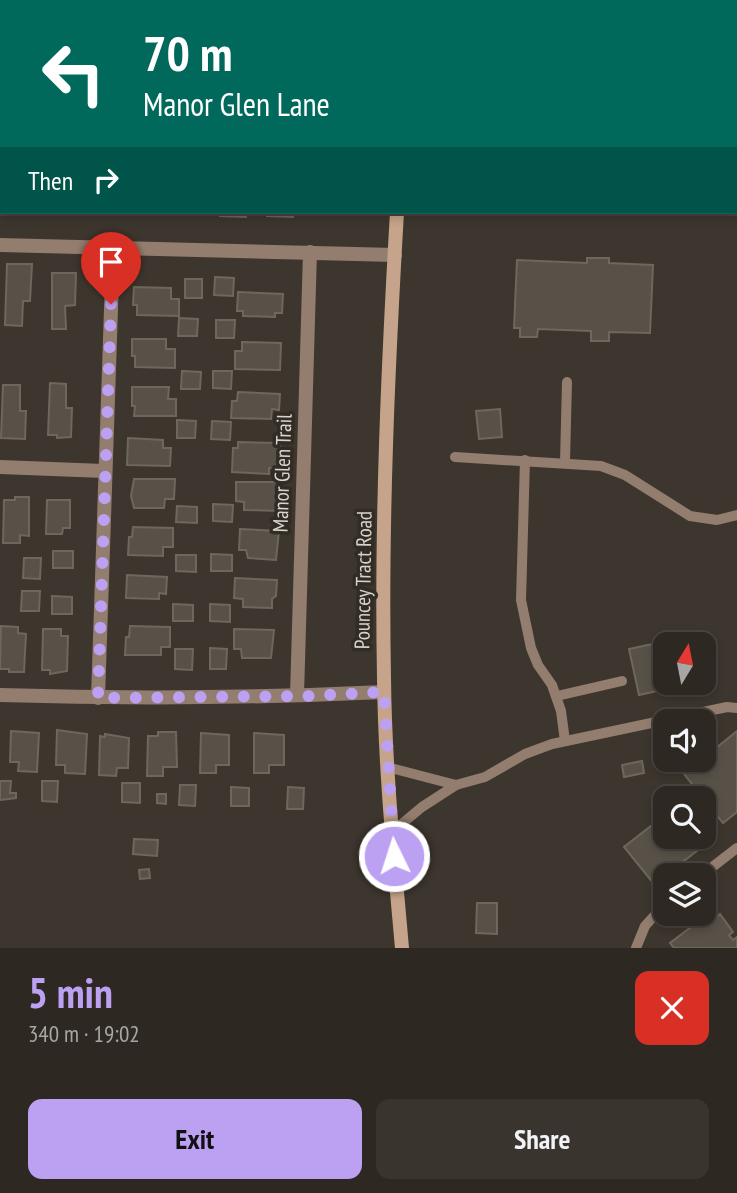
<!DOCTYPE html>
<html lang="en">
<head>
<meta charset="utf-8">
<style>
  body { margin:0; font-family:"PT Sans Narrow",sans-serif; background:#3a342f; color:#f1f3f6; height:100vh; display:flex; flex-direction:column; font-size:26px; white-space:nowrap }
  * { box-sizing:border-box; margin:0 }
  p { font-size:23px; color:#a7a6a5 }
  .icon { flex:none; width:38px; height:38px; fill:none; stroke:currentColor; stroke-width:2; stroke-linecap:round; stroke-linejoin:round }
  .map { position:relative; height:948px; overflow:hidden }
  .details { display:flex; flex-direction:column; background:#2e2822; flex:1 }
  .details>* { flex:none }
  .top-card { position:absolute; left:0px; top:0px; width:738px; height:214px; box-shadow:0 4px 10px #0003,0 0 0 2px #494440; background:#00695c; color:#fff; overflow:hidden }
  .needle { width:46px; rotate:10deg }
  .fabs { position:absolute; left:653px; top:632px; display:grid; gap:14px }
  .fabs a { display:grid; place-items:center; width:63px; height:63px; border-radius:14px; background:#2e2822; box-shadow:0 4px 10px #0003,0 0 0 2px #494440; font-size:35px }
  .pin { position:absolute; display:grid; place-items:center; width:60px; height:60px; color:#fff; margin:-72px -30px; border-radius:50% 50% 50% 0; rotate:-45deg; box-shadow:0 0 7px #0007 }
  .pin .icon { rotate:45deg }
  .me { position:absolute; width:77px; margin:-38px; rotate:356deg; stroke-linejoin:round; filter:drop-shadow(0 0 5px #0008) }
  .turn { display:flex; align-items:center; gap:24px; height:147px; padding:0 28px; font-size:32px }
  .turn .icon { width:91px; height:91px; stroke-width:2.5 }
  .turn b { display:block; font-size:49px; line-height:60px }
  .then { display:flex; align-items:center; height:66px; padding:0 28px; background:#0003; gap:14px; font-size:26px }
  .round { display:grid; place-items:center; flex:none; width:74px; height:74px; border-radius:14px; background:#3a342f }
  .summary { display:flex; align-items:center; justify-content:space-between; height:119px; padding:0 28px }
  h1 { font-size:42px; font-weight:600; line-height:52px; color:#bca0f2 }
  .action { display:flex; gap:14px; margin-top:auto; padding:14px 28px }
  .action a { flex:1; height:80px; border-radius:14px; background:#bca0f2; color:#111; font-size:28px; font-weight:600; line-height:80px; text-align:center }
  .action a+a { background:#3a342f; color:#f1f3f6 }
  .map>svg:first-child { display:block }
</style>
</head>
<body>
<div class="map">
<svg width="737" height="948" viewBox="0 0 737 948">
  <rect width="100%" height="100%" fill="#3d362e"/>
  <!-- building -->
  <g fill="#585148" stroke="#6e675e" stroke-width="2">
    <path d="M86 212H114L113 215H86Z"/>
    <path d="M220 212H247L246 217 220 216Z"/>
    <path d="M267 212H293V217L267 216Z"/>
    <path d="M587 258H609V263L653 265 650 333 609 332V341H591V331L538 329 537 337H520V328H514L517 260 587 263Z"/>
    <path d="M7 264H32L30 301H23L22 326 5 325Z"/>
    <path d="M52 273H76L75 305 65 306 66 329H52Z"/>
    <path d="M215 277 234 278 233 296 214 295Z"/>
    <rect x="185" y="279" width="17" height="19"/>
    <path d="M134 287 171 288V299H179V316L137 315V305H133Z"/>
    <path d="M238 292 283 294 282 313H275V317L243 316V311H237Z"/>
    <path d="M179 318 198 319 197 336H178Z"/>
    <path d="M216 320H235L234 338H216Z"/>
    <path d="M132 339H166V349H175V368L135 367V356H132Z"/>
    <path d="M242 342 281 343 280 370 235 369V351H242Z"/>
    <path d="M182 371 201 372 200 389H181Z"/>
    <path d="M213 371H232L231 389 213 388Z"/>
    <path d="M50 383 66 384V408H72L71 437 57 438V435H48Z"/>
    <path d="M3 385H20V411H26L25 439 1 438Z"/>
    <path d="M132 387H169L168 399H176V416H134L135 406H132Z"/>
    <path d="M238 392 280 394 279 410 272 409 271 419 231 418 232 401H237Z"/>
    <path d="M500 409 502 437 479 439 476 411Z"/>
    <path d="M177 420 196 421 195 438H177Z"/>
    <path d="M212 421 231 422 230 440 211 439Z"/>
    <path d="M128 438 163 440V448H171L170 466 127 465Z"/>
    <path d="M238 442 280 443 279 468H269V474L232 472 233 448H238Z"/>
    <path d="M134 479H175L174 499H165L164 508H134L131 496Z"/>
    <path d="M236 482H281V511L244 510V502L236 501Z"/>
    <path d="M15 497H29V536L20 535V543H3L4 500H15Z"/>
    <path d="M47 500H70V528H63L62 534H46Z"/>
    <path d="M213 504 233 505 232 522 213 521Z"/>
    <path d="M177 506 197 507V523L176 522Z"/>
    <path d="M133 527 173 528V547H163V556L128 555 129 537H132Z"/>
    <path d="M240 529 279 531 276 560 248 558 246 550H239Z"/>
    <rect x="53" y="551" width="20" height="17"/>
    <path d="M211 554 232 555V571H211Z"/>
    <path d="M176 555H196V572L176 571Z"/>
    <path d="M24 558H41L40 579 23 578Z"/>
    <path d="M127 575 167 577 166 594 159 593V599L126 598Z"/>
    <path d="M235 578 277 580 276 596 272 599V608L243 607V599L234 598Z"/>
    <path d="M22 591H40L39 611H21Z"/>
    <path d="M52 596 72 597V614H52Z"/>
    <path d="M173 604 193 605V621H173Z"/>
    <path d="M210 604 230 605V622L210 621Z"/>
    <path d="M1 626 18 627V633L26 634 24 672H9V669H0Z"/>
    <path d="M130 626 170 627V647H161V655H125L126 637H129Z"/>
    <path d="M43 629H61V636H68L67 671 50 674V670H42Z"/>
    <path d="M234 629 274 630 271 658H242L241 649H234Z"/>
    <path d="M690 636 692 644H665V682H698L639 695 629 649Z"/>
    <path d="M210 648 227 649 226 669H210Z"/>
    <path d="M175 649H193L192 670 175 669Z"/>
    <path d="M57 730 87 734 85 774 65 773V765H56Z"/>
    <path d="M11 731 39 733 37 772 18 771 19 762H10Z"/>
    <path d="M737 731V812L723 823 684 774Z"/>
    <path d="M158 732H176L177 767H163V776H147L148 736H158Z"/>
    <path d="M201 733 229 735V765H216V773H200Z"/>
    <path d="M254 733 284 735V765H269V773H254Z"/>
    <path d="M105 734 129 738 128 768H117L116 776 99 775 100 736 105 737Z"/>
    <path d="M642 761 644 773 624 777 622 765Z"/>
    <path d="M0 781H11L10 793H16V798L0 800Z"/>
    <path d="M42 781H58L57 802 42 801Z"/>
    <path d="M122 783H140V803L122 802Z"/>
    <path d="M180 785H196L195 806 179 805Z"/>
    <path d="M231 787 249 788V806H231Z"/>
    <path d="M288 787 304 788 303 809H287Z"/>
    <path d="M157 794H166V804L157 803Z"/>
    <path d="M665 815V836H701L706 844 654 884 624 847Z"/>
    <path d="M134 839 158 840 157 856 133 854Z"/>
    <path d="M149 869 150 878 140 879 139 870Z"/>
    <path d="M477 903H497V934L476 933Z"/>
    <path d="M711 912 715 918 720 914 733 932 729 935 733 940 737 937V948H674L670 943Z"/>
  </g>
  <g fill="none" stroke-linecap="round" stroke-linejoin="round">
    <!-- path -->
    <path stroke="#847f78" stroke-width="2.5" stroke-dasharray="5 3.5" stroke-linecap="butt" d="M0 116 2 115"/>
    <!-- lane -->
    <g stroke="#937d6e" stroke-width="10">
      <path d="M455 457 601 466 625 475 690 516 717 520 737 515"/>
      <path d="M525 460 521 600 531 648 538 665 552 685 561 711 565 741"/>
      <path d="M565 462 567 382"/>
      <path d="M557 696 622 681"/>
      <path d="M387 767 456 785"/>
      <path d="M392 832 422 807 456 785 485 777 525 754 552 744 727 707 737 708"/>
      <path d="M702 875 737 848"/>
      <path d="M636 948 645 926 665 904"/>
    </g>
    <!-- street -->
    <g stroke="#937d6e" stroke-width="14">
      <path d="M0 245 395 255"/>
      <path d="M0 467 104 471"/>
      <path d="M0 695C128 699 256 698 384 692"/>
      <path d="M297 695 310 252"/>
      <path d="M98 698 113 249"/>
    </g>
    <!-- secondary -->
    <g stroke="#c6a48b" stroke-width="14">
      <path d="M417 2V0"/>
      <path d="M397 212C388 367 381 523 384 678 385 768 394 858 402 948"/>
    </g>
  </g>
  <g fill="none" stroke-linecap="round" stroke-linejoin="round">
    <!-- route -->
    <path stroke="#bca0f2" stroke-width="12" stroke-dasharray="0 21.6" d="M111 304 98 698 307 696 384 692 394 856"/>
  </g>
  <g text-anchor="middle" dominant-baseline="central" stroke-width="7" stroke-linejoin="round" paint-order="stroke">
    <!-- street labels -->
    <g font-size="21" fill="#d7d3ce" stroke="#332c25">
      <text transform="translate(282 473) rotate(-88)">Manor Glen Trail</text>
      <text transform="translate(363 580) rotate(-89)">Pouncey Tract Road</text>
    </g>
  </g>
</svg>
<div class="fabs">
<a><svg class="needle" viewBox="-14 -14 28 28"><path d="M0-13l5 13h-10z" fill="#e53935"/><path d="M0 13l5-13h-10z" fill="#a7a6a5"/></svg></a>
<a><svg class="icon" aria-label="sound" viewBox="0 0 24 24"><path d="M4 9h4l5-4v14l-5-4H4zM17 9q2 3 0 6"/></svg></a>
<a><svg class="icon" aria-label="search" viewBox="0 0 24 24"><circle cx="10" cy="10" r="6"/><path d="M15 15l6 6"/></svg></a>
<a><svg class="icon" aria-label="layers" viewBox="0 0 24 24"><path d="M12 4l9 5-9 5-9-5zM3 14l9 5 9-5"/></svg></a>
</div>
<div class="pin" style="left:111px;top:304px;background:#d93025"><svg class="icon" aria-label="arrive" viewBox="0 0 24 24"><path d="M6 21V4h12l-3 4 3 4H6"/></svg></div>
<svg class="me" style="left:394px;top:856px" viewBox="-20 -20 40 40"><circle r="17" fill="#bca0f2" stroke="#fff" stroke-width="3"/><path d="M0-11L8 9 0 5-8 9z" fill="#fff"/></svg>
<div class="top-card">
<div class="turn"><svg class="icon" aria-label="left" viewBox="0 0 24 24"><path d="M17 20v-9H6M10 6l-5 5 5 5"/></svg><div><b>70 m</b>Manor Glen Lane</div></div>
<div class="then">Then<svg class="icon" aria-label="right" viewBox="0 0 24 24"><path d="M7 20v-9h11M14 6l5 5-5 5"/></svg></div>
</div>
</div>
<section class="details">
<div class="summary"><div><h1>5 min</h1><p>340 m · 19:02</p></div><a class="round" style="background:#d93025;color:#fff"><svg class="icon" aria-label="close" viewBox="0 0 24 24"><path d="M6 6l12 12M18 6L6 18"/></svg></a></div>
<div class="action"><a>Exit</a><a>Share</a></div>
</section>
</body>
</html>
